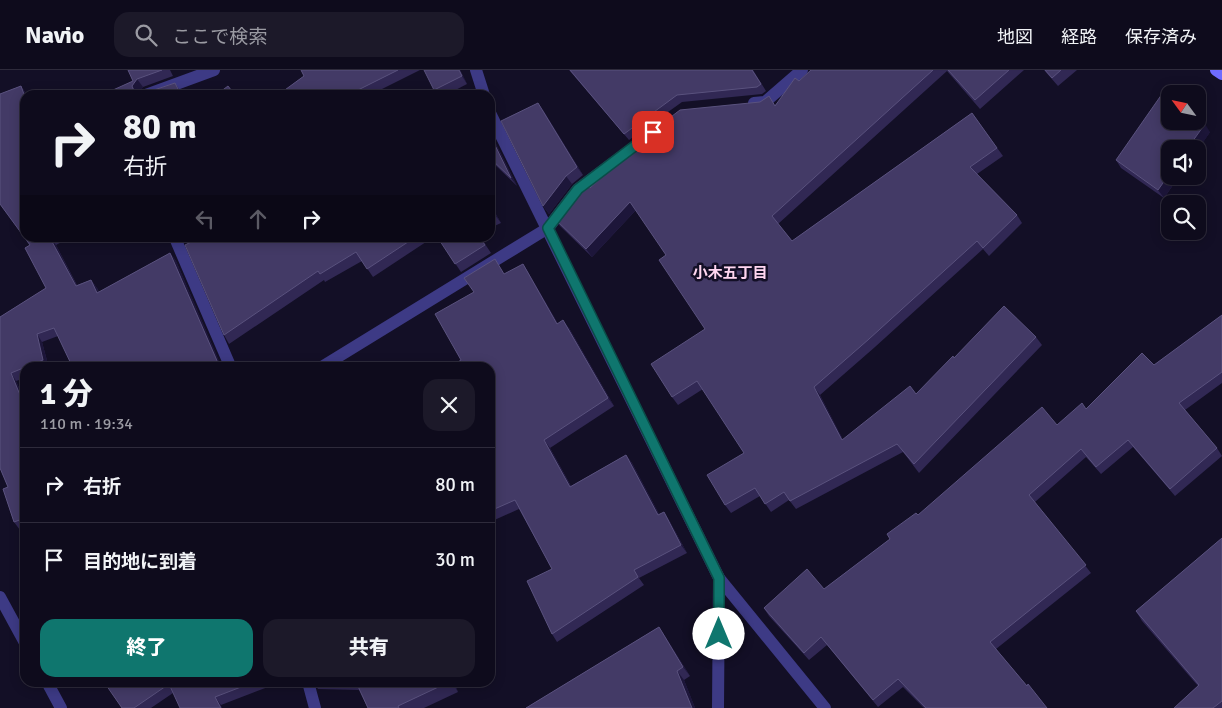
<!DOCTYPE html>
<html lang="ja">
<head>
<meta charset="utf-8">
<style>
  body { margin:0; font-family:Signika,"Noto Sans JP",sans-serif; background:#1c1929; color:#f1f3f6; height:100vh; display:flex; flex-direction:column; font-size:19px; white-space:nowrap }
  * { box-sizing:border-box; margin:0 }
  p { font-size:16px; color:#9b9ba3 }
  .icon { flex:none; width:28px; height:28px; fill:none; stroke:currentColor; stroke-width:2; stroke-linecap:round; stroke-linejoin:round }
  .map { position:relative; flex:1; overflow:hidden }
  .sheet { position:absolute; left:20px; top:292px; width:475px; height:325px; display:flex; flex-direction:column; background:#0e0b1c; border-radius:15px; box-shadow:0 2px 12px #0003,0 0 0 1px #2e2b3b }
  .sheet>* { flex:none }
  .banner { position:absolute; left:20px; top:20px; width:475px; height:152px; border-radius:15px; box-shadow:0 2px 12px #0003,0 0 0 1px #2e2b3b; background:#0e0b1c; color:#f1f3f6; overflow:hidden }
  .needle { width:32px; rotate:303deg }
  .controls { position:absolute; left:1161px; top:15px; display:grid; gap:10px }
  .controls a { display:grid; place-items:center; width:45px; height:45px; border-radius:10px; background:#0e0b1c; box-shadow:0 2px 12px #0003,0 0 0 1px #2e2b3b; font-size:25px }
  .pin { position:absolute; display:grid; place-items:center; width:42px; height:42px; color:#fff; margin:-21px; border-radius:10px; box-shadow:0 2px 8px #0006 }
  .me { position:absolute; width:55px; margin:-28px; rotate:0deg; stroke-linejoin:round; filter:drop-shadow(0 0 4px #0008) }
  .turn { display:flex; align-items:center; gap:18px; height:105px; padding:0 20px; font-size:22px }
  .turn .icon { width:65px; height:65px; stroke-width:2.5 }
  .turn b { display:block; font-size:35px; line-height:42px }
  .lanes { display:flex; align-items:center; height:48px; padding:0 20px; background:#0003; justify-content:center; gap:25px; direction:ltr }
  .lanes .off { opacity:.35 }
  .round { display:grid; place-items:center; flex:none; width:52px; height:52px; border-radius:15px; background:#1c1929 }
  .summary { display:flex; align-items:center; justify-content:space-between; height:85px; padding:0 20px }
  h1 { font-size:30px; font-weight:800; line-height:38px }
  .action { display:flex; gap:10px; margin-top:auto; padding:10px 20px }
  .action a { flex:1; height:58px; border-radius:15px; background:#0f766e; color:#fff; font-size:20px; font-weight:800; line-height:58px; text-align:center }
  .action a+a { background:#1c1929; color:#f1f3f6 }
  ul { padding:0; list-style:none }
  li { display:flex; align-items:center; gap:15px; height:75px; padding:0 20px; border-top:1px solid #2e2b3b }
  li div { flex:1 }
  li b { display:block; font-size:19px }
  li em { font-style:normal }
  header { display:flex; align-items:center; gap:30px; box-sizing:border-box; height:70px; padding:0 25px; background:#0e0b1c; border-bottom:1px solid #2e2b3b }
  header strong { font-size:24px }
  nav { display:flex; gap:28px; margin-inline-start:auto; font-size:18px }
  .search { width:350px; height:45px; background:#1c1929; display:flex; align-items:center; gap:12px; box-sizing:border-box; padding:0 18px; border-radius:15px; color:#9b9ba3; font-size:19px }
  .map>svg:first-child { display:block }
</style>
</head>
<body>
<header>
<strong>Navio</strong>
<div class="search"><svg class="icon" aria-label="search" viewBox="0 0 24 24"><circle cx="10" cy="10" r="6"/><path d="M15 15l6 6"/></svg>ここで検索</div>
<nav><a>地図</a><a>経路</a><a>保存済み</a></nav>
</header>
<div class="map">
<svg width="1222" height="638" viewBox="0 0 1222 638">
  <rect width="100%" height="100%" fill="#130f26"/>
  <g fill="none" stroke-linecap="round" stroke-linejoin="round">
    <!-- minor -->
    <g stroke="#3d3a85" stroke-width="12">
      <path d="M476 0 484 25"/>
      <path d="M146 25 214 0"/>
      <path d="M754 33 765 32 802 0"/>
      <path d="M490 43 719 508 825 638"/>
      <path d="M175 168 231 298"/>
      <path d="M320 298 548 158 578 119 649 66"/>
      <path d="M0 527 25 573"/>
      <path d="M47 612 61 638"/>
      <path d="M308 612 315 638"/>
      <path d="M718 638 719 508"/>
    </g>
    <!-- secondary -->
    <path stroke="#6f6bff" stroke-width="12" d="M1216 0 1222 4"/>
  </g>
  <!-- wall -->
  <g fill="#312854">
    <path d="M128 0H170L173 6 143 17 138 24 139 25 180 21 182 25H102L133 11Z"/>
    <path d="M301 0H420L370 25H278L304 6Z"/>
    <path d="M460 0 467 14 446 25H438L434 20Z"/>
    <path d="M569 0H753L766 21 762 24 682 32 629 70Z"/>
    <path d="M811 0H1024L980 39 947 1 778 154 792 171 972 43 1003 86 977 104 1017 145 1022 153 989 186 983 179 875 277 820 325 843 370 916 324 954 288 1036 267 1042 275 919 403 903 382 796 439 789 430 771 442 760 426 731 443 725 435 744 383 703 319 678 335 672 327 705 259 666 185 636 140 592 187 560 156 554 148 586 111 591 118 775 35 799 11Z"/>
    <path d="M1044 0H1077L1058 16Z"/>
    <path d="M21 16 27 25H25V168H69L56 175 77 215 91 210 97 218 99 222 170 183 176 191 221 296 223 298H73L58 266 42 272 49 298H25V308L16 311 25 331V458L20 460 14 452 3 419 8 417 0 398V247L46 218 25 178 30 175 0 134V24Z"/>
    <path d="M543 40 583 105 572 114 549 144 543 136Z"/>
    <path d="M1210 62 1164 128 1121 98 1116 90Z"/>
    <path d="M490 63 492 66 517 116 490 90Z"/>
    <path d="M490 134 501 153 490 158Z"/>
    <path d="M199 168H432L373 207 362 191 325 212 324 210 229 274 224 265Z"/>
    <path d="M438 168H481L491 183 461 202Z"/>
    <path d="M523 194 528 202 558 254 569 258 614 336 550 378 571 416 626 385 632 393 659 444 664 442 669 450 687 483 639 508 644 515 557 572 552 564V499L519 439 490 452V383L494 381 491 343 461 290 505 204Z"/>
    <path d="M1222 245V313L1185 340 1217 378 1222 386 1175 426 1133 377 1101 404 1086 387 1035 432 1091 503 996 579 1027 616 1047 638H924L903 617 878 637 827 575 809 590 769 546 764 538 824 519 890 469 918 445 1057 355 1086 339 1154 295Z"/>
    <path d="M1222 468V638H1174L1198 616 1142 551 1136 541Z"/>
    <path d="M659 557 690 606 684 610 695 638H526Z"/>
    <path d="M104 612H281L221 635 173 623 151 638H122Z"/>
    <path d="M314 612H454L458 622 424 638H368L359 620 318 619Z"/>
  </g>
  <!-- shaded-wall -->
  <g fill="#1d163a">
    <path d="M459 0H460L467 14 462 6Z"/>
    <path d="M137 9 143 17 138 24 135 23 132 16Z"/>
    <path d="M175 13 180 21 182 25H181Z"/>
    <path d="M21 16 27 25H25V27Z"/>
    <path d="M538 33 543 40 583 105 577 97Z"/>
    <path d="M1205 54 1210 62 1198 80V79H1187Z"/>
    <path d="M490 63 492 66 517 116 511 108 490 65Z"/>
    <path d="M1170 103V106H1179L1164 128 1158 120Z"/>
    <path d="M566 106 572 114 549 144 543 136Z"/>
    <path d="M630 132 636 140 592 187 586 179Z"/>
    <path d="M490 134 501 153 495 145 490 136Z"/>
    <path d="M50 168 56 175 81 224 76 216Z"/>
    <path d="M170 183 176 191 222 298 218 293Z"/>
    <path d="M523 194 528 202 563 262 557 254Z"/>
    <path d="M91 210 97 218 102 232 97 223Z"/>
    <path d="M563 250 569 258 614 336 608 328Z"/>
    <path d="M37 264 42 272 49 298 43 290Z"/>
    <path d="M11 303 16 311 25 331V337Z"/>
    <path d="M814 317 820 325 848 379 842 370Z"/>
    <path d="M544 370 550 378 575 424 570 417Z"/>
    <path d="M626 385 632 393 664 453 658 445Z"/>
    <path d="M664 442 669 450 687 483 681 475Z"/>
    <path d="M659 557 665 566 690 606 683 597Z"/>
    <path d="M677 601 684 610 695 638H692Z"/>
    <path d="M452 612H454L458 622Z"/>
    <path d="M215 627 221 635 222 638H221Z"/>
  </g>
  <!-- building -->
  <g fill="#433a66" stroke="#5a527e">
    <path d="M128 0H162L137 9 132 16 135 23 139 25 175 13 181 25H102L133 11Z"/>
    <path d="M301 0H398L348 25H278L304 6Z"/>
    <path d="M424 0H459L462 6 434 20Z"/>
    <path d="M570 0H752L761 14 757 17 677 25 624 64Z"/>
    <path d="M811 0H933L772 146 792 171 972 43 997 78 970 97 1017 145 983 178 977 171 869 269 814 317 842 370 910 316 916 324 953 286 954 288 1004 236 1036 267 914 394 897 374 790 431 784 422 765 434 755 418 725 435 707 405 744 383 697 311 672 327 651 294 705 259 659 190 666 185 630 132 586 179 554 148 578 117 586 111 590 118 635 76 634 75 680 40 760 32 769 26 775 36 795 8 799 11Z"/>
    <path d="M948 0H1009L975 30Z"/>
    <path d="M1045 0H1061L1052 8Z"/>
    <path d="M21 16 25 27V168H50L76 216 91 210 97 223 170 183 218 293 223 297 73 298 54 258 37 264 43 290 11 303 25 337V450V448L14 452 3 419 8 417 0 398V247L46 218 25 178 30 175 0 134V24Z"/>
    <path d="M228 16 235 25H216Z"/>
    <path d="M1162 24 1170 30V51H1198V49L1205 54 1187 79H1170V103L1158 120 1116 90Z"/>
    <path d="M538 33 577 97 566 106 543 136 501 51Z"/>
    <path d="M490 65 511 108 490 88Z"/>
    <path d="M490 136 495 145 490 147Z"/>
    <path d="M199 168H414L367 199 356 182 320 204 318 201 224 265 185 175Z"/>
    <path d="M438 168H480L485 175 455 194Z"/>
    <path d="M495 189 504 204 523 194 557 254 563 250 608 328 544 370 570 417 626 385 658 445 664 442 681 475 634 500 638 507 552 564 527 511 552 499 515 430 490 441V383L494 381 490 373V344L491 343 490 341V298H462L458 292 461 290 435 244 474 222 464 208Z"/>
    <path d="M1222 245V302L1179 333 1217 378 1170 419 1128 370 1096 397 1081 379 1029 425 1086 495 990 572 1027 616 1028 614 1047 638H926L898 609 873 630 821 567 804 583 764 538 807 499 824 519 890 469 887 464 916 443 918 445 1042 337 1057 355 1082 333 1086 339 1142 283 1154 295Z"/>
    <path d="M1222 468V631L1213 638H1174L1199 615 1136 541Z"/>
    <path d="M659 557 683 597 677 601 692 638H526Z"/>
    <path d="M104 612H254L215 627 221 638H180L169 614 134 638H122Z"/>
    <path d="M356 612H449L398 636 399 638H368Z"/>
  </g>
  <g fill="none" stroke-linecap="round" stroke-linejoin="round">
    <defs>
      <path id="route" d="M653 62 578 119 548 158 719 508V564"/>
    </defs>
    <!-- route casing -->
    <use href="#route" stroke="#0a4d48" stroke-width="12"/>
    <!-- route -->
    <use href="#route" stroke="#0f766e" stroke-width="9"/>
  </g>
  <g text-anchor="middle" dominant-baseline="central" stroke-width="5" stroke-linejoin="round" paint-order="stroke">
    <!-- neighbourhood labels -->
    <g font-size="15" font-weight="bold" fill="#ffd6f0" stroke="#130f26">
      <text x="730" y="203">小木五丁目</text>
    </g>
  </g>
</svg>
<div class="controls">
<a><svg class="needle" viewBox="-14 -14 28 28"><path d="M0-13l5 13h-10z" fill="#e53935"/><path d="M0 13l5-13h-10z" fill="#9b9ba3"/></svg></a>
<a><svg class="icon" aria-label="sound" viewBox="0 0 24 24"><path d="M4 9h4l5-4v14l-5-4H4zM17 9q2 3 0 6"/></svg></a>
<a><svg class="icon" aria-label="search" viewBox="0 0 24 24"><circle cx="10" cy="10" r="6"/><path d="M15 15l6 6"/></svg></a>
</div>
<div class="pin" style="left:653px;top:62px;background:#d93025"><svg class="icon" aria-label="arrive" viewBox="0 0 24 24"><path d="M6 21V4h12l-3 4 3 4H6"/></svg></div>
<svg class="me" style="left:719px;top:564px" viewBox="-20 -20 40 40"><circle r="19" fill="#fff"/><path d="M0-13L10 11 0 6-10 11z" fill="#0f766e"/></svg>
<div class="banner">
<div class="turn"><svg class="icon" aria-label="right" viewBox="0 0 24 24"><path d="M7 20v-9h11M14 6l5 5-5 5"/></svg><div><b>80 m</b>右折</div></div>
<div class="lanes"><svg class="icon off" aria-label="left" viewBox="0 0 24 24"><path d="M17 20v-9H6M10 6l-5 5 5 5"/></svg><svg class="icon off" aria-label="ahead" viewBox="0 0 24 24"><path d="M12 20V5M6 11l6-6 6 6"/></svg><svg class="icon" aria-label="right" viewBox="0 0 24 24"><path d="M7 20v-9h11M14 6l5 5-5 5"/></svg></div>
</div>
<section class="sheet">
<div class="summary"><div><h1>1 分</h1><p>110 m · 19:34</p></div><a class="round"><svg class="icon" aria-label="close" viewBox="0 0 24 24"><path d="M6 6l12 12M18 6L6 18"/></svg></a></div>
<ul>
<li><svg class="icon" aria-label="right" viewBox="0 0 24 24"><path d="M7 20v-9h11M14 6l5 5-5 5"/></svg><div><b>右折</b></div><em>80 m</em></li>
<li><svg class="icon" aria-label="arrive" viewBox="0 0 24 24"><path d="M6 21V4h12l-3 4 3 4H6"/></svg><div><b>目的地に到着</b></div><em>30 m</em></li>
</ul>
<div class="action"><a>終了</a><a>共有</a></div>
</section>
</div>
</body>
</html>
